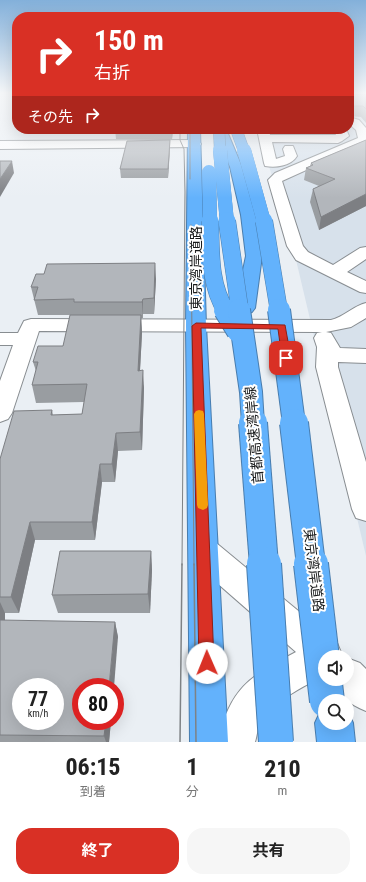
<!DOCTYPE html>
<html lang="ja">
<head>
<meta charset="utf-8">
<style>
  body { margin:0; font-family:"Roboto Condensed","Noto Sans JP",sans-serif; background:#f6f6f6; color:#222; height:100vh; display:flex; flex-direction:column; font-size:15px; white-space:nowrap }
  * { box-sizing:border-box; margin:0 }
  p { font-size:13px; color:#767676 }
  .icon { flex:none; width:22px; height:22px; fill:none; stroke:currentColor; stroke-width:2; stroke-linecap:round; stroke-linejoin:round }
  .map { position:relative; height:742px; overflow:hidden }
  .drawer { display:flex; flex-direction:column; background:#fff; flex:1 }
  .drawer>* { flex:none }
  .top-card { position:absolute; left:12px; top:12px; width:342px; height:122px; border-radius:16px; box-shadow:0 4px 16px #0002; background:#d93025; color:#fff; overflow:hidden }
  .controls { position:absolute; left:318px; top:650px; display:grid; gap:8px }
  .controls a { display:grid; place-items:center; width:36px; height:36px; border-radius:50%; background:#fff; box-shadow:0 4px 16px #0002; font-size:20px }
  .speed { position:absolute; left:12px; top:678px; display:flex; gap:8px; font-size:20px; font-weight:700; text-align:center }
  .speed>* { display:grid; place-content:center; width:52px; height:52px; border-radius:50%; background:#fff; box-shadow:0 4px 16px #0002; line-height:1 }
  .speed small { font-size:10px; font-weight:400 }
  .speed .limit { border:6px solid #d22; background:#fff; color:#111 }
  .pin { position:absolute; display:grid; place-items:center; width:34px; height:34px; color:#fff; margin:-17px; border-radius:8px; box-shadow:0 2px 6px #0006 }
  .me { position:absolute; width:44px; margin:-22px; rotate:359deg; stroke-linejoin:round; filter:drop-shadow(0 0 3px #0008) }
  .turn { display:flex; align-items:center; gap:14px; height:84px; padding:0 16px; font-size:18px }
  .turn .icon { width:52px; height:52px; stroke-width:2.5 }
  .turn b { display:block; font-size:28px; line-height:34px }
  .then { display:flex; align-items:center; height:38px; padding:0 16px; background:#0003; gap:8px; font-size:15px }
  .eta { display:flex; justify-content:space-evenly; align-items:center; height:68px; text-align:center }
  .eta b { font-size:24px; font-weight:700; line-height:28px }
  .primary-button { display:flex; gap:8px; margin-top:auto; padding:8px 16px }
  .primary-button a { flex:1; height:46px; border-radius:16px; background:#d93025; color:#fff; font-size:16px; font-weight:700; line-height:46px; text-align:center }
  .primary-button a+a { background:#f6f6f6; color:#222 }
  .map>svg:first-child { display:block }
</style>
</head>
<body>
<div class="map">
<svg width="366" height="742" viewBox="0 0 366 742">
  <rect width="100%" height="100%" fill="#eaeff4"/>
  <!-- built -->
  <path fill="#d7e1eb" d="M349 94H366V556L288 226 257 129H349Z"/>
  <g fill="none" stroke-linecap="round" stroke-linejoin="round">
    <defs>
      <g id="minor">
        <path d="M349 117 359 120 366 128V143L282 181 303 246 308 252 333 265 360 248 366 247V259L347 272 366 281V293L360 292 296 260 287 246 268 180 275 173 358 138 356 130 349 124Z"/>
        <path d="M257 129H269L270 135H336L334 129H346L349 136 342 141 338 143 272 142 276 159 285 156 283 149 285 146H293L297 156C291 166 276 168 265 166L264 163Z"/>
        <path d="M195 140 199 141 201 144 199 147 0 149V141Z"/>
        <path d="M366 303V318L351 327 326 332 331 333 340 348 366 349V363L338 362V367L366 462V521L356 518 352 509 316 367 317 347 314 338 317 333 322 332 39 331 12 413 8 419 0 422V381L13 345H0V333H18L24 321 31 319 331 320C344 317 353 306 366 303Z"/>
        <path d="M204 538 215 542 337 643 342 655V657H325V675C305 686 270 702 260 724 257 729 257 736 255 742H217C232 687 247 678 296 652L193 562 189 552 193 542Z"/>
        <path d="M347 658 360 663 366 669V711C351 705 337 695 330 679H347Z"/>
      </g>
      <g id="highway">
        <path d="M188 129H200L206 326 228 742H190L186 326Z"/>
        <path d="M214 129H226L242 167 257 215 262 256 255 308 252 312 245 314 238 312 235 308 246 256 241 215 230 167Z"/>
        <path d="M325 708V723H347V710L353 723 355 742H317L315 723 321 710Z"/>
      </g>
    </defs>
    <!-- minor casing -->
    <use href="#minor" stroke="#888d91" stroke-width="2"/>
    <!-- highway casing -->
    <use href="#highway" stroke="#497dae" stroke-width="2"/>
    <!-- minor -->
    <use href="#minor" fill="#fff" fill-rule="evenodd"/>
    <!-- highway -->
    <use href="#highway" fill="#63b2fc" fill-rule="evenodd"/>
    <!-- tram-far1 -->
    <g stroke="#7e8285" stroke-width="1">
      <path d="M180 129V140L184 149 185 192 182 565"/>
      <path d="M190 129V179"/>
      <path d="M191 225 194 565"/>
    </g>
    <!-- tram -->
    <g stroke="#7e8285" stroke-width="1.5">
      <path d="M194 564 196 742"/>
      <path d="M180 742 182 564"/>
    </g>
    <defs>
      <g id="highway-bridge-far5">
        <path d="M219 129 220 151"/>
        <path d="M236 129 244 151"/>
      </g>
      <g id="highway-bridge-far4">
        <path d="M220 150 227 222"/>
        <path d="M244 150 264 222"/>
        <path d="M209 172 210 222"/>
      </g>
      <g id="highway-bridge-far3">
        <path d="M210 221C211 252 209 284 226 311"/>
        <path d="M227 221 240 311"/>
        <path d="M264 221 279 311"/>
      </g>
      <g id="highway-bridge-far2">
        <path d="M225 310 238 331"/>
        <path d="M239 310 251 392 253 424"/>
        <path d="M279 310 294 424"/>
      </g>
      <g id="highway-bridge-far1">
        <path d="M253 423 264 565"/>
        <path d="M294 423 311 565"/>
      </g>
      <g id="highway-bridge">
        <path d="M264 564 276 742"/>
        <path d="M311 564 327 701"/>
      </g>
    </defs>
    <!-- highway-bridge-far5 casing -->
    <use href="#highway-bridge-far5" stroke="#497dae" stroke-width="12" stroke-linecap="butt"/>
    <!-- highway-bridge-far4 casing -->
    <use href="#highway-bridge-far4" stroke="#497dae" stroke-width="14" stroke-linecap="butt"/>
    <!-- highway-bridge-far3 casing -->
    <use href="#highway-bridge-far3" stroke="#497dae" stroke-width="18" stroke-linecap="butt"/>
    <!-- highway-bridge-far2 casing -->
    <use href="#highway-bridge-far2" stroke="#497dae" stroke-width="24" stroke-linecap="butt"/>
    <!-- highway-bridge-far1 casing -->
    <use href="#highway-bridge-far1" stroke="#497dae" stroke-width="30" stroke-linecap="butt"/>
    <!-- highway-bridge casing -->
    <use href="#highway-bridge" stroke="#497dae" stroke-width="36" stroke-linecap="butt"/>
    <!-- highway-bridge-far5 -->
    <use href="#highway-bridge-far5" stroke="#63b2fc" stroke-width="11"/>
    <!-- highway-bridge-far4 -->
    <use href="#highway-bridge-far4" stroke="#63b2fc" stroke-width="14"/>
    <!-- highway-bridge-far3 -->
    <use href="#highway-bridge-far3" stroke="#63b2fc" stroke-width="17"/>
    <!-- highway-bridge-far2 -->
    <use href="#highway-bridge-far2" stroke="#63b2fc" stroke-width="22"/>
    <!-- highway-bridge-far1 -->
    <use href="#highway-bridge-far1" stroke="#63b2fc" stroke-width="28"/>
    <!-- highway-bridge -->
    <use href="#highway-bridge" stroke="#63b2fc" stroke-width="34"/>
  </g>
  <!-- wall -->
  <g fill="#999da1">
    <path d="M349 94H366V123L361 117 349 116Z"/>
    <path d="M115 129H173L172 139H116Z"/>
    <path d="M170 140 168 178H121L120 169Z"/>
    <path d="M366 140V206L319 230 310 202 313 189 319 186 304 180 306 168 310 166 311 163Z"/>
    <path d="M156 279 154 314H143V318H141L142 333 140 371 144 388 142 450 118 451 115 482H102L95 540H35L19 613H5V621L115 622 118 637 81 721H111L109 742H0V459L52 410 53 415 82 414 84 402 36 403 32 385 36 371 33 362 63 346 76 315H38L31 287Z"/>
    <path d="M151 551 152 570 150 613H58L52 595Z"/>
  </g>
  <!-- shaded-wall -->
  <g fill="#7d7f83">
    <path d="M171 129H173L172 139Z"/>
    <path d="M170 140V149L168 178V169Z"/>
    <path d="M12 161 14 173 0 197V179Z"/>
    <path d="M366 194V206L319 230 321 217Z"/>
    <path d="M155 263 156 279 154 314V298Z"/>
    <path d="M143 299V318L142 302Z"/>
    <path d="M141 315 142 333 139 388 138 371Z"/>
    <path d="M143 370 144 388 142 450 140 432Z"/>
    <path d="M116 433 118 451 115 482 112 464Z"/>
    <path d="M100 464 102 482 95 540 92 522Z"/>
    <path d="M30 522 35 540 19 613 11 597Z"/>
    <path d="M151 551 152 570 150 613 148 594Z"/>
    <path d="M0 602 5 613V636L0 626Z"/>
    <path d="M115 622 118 637 114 687H109Z"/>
    <path d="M106 721H111L109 742H106L104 736Z"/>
  </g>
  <!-- building -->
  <g fill="#b2b6bb" stroke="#7d7f83" fill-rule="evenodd">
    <path d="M349 94H366V109L363 106H349Z"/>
    <path d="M170 140 168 169H120L127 141Z"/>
    <path d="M366 140V194L321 217 313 189 335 179 306 168 313 165 311 163Z"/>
    <path d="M0 161H12L0 179Z"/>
    <path d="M155 263 154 298 143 299 142 302H74V299L34 300 38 287H31L36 274H44L47 264Z"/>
    <path d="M70 315H141L138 371 143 370 140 432 116 433 112 464H100L92 522H30L11 597H0V459L14 411 52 410 51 415 82 414 87 384 32 385 38 362H33L38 346H63Z"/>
    <path d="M60 551H151L148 594 52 595Z"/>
    <path d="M0 620 115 622 109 687H81V721H106L104 736 0 735ZM21 687H55V721H21Z"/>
  </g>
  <!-- sky -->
  <linearGradient id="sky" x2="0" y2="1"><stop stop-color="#83b0da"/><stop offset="0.47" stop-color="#f6f8fa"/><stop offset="1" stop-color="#f6f8fa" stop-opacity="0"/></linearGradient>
  <rect width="366" height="198" fill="url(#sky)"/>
  <!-- route -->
  <path fill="#d93025" stroke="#8d1f18" d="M196 323 285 325 291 358 286 361 282 358 278 329 201 328 214 663 212 668 207 670 202 668 199 663 192 326Z"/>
  <!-- slow -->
  <path fill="#f59e0b" d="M199 410 203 411 204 414 208 505 207 508 203 510 198 508 197 505 194 414 196 411Z"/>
  <g text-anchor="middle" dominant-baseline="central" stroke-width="4" stroke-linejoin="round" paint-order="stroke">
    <!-- street labels -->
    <g font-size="14" fill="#191b1c" stroke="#fff">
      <text transform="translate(196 268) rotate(-90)">東京湾岸道路</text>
      <text transform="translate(254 435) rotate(-95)">首都高速湾岸線</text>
      <text transform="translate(314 570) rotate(83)">東京湾岸道路</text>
    </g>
  </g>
</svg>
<div class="controls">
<a><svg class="icon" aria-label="sound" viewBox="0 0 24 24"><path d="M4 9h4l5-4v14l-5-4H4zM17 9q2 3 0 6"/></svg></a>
<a><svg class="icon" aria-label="search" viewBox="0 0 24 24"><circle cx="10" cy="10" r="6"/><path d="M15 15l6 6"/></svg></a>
</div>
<div class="speed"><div>77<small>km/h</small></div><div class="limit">80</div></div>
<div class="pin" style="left:286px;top:358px;background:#d93025"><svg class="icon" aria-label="arrive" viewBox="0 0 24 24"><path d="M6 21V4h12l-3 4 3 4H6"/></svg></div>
<svg class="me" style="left:207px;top:663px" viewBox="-20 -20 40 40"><circle r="19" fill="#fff"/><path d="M0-13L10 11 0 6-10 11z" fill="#d93025"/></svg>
<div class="top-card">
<div class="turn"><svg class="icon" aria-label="right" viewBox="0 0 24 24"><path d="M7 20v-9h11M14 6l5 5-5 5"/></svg><div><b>150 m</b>右折</div></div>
<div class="then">その先<svg class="icon" aria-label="right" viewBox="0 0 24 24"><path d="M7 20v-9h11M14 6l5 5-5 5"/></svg></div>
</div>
</div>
<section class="drawer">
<div class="eta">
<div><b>06:15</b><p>到着</p></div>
<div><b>1</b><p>分</p></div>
<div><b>210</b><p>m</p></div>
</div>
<div class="primary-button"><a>終了</a><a>共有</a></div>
</section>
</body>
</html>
